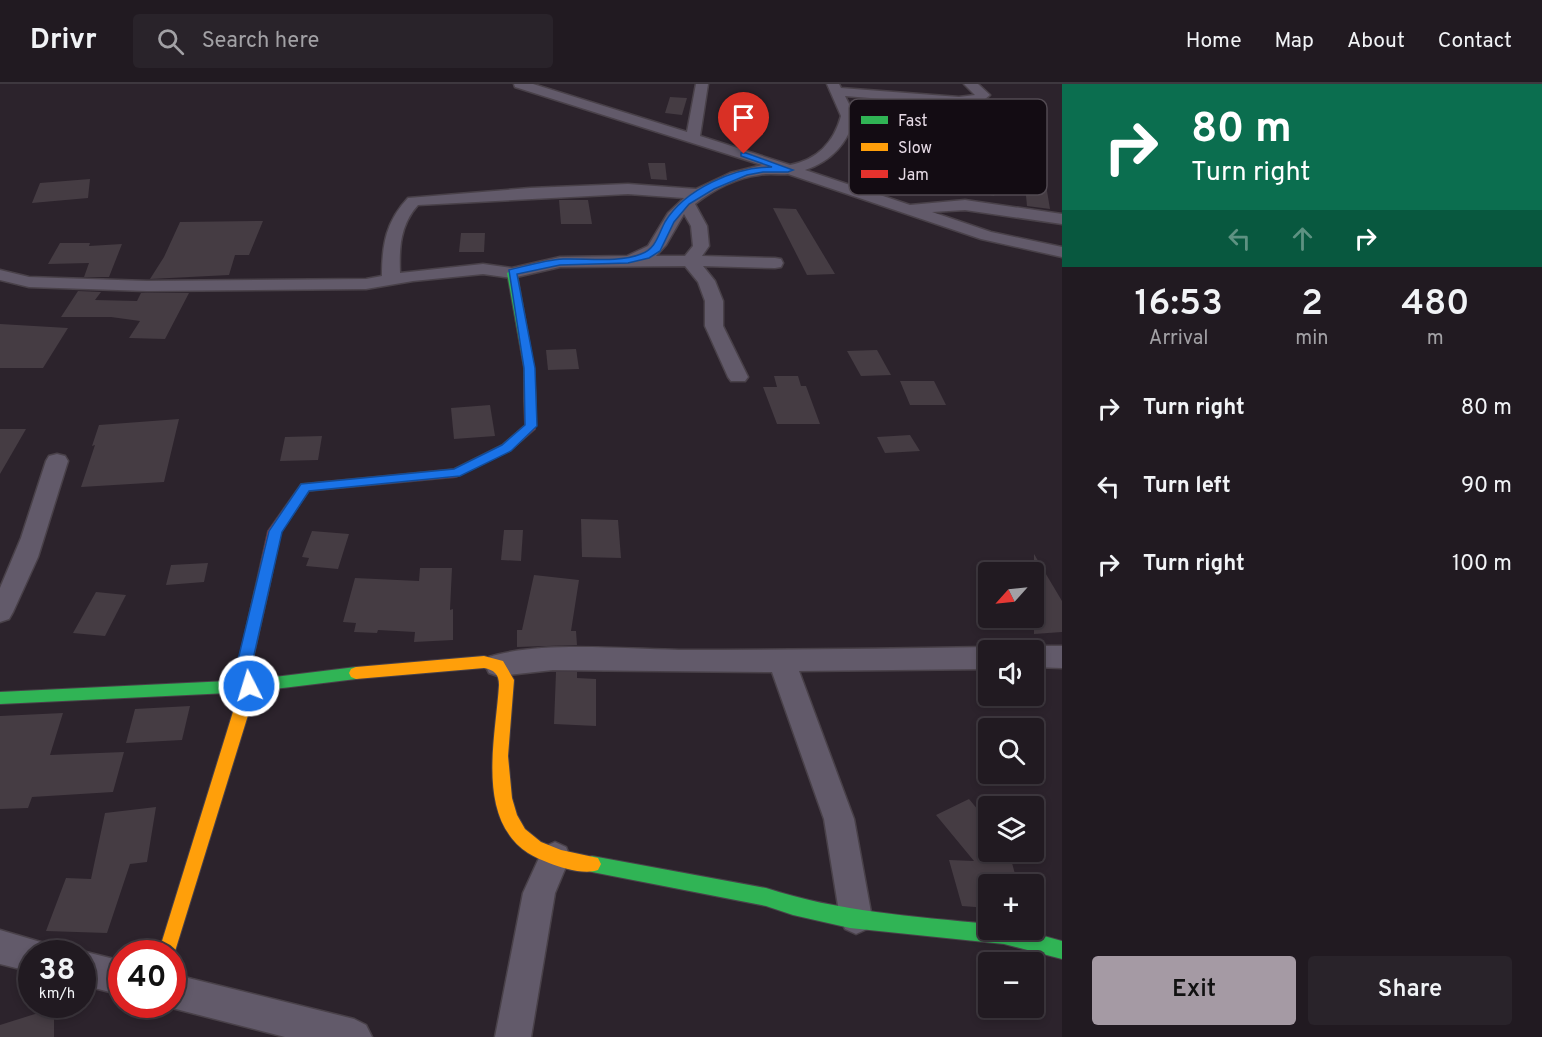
<!DOCTYPE html>
<html lang="en">
<head>
<meta charset="utf-8">
<style>
  body { margin:0; font-family:Overpass,sans-serif; background:#29232a; color:#f1f3f6; height:100vh; display:flex; flex-direction:column; font-size:22px; white-space:nowrap }
  * { box-sizing:border-box; margin:0 }
  p { font-size:20px; color:#a2a1a5 }
  .icon { flex:none; width:33px; height:33px; fill:none; stroke:currentColor; stroke-width:2; stroke-linecap:round; stroke-linejoin:round }
  .map { position:relative; flex:1; overflow:hidden }
  .sheet { display:flex; flex-direction:column; background:#211a21; width:480px }
  .sheet>* { flex:none }
  .hud { background:#0b6e4f; color:#fff; overflow:hidden }
  .needle { width:39px; rotate:243deg }
  .buttons { position:absolute; left:978px; top:478px; display:grid; gap:12px }
  .buttons a { display:grid; place-items:center; width:66px; height:66px; border-radius:6px; background:#211a21; box-shadow:0 3px 9px #0003,0 0 0 2px #3e383f; font-size:30px }
  .speed { position:absolute; left:18px; top:856px; display:flex; gap:12px; font-size:30px; font-weight:700; text-align:center }
  .speed>* { display:grid; place-content:center; width:78px; height:78px; border-radius:50%; background:#211a21; box-shadow:0 3px 9px #0003,0 0 0 2px #3e383f; line-height:1 }
  .speed small { font-size:15px; font-weight:400 }
  .speed .limit { border:9px solid #d22; background:#fff; color:#111 }
  .pin { position:absolute; display:grid; place-items:center; width:51px; height:51px; color:#fff; margin:-62px -26px; border-radius:50% 50% 50% 0; rotate:-45deg; box-shadow:0 0 6px #0007 }
  .pin .icon { rotate:45deg }
  .me { position:absolute; width:66px; margin:-33px; rotate:355deg; stroke-linejoin:round; filter:drop-shadow(0 0 4px #0008) }
  .turn { display:flex; align-items:center; gap:21px; height:126px; padding:0 30px; font-size:27px }
  .turn .icon { width:78px; height:78px; stroke-width:2.5 }
  .turn b { display:block; font-size:42px; line-height:51px }
  .lanes { display:flex; align-items:center; height:57px; padding:0 30px; background:#0003; justify-content:center; gap:30px; direction:ltr }
  .lanes .off { opacity:.35 }
  .eta { display:flex; justify-content:space-evenly; align-items:center; height:102px; text-align:center }
  .eta b { font-size:36px; font-weight:600; line-height:42px }
  .primary-button { display:flex; gap:12px; margin-top:auto; padding:12px 30px }
  .primary-button a { flex:1; height:69px; border-radius:6px; background:#a59aa4; color:#111; font-size:24px; font-weight:600; line-height:69px; text-align:center }
  .primary-button a+a { background:#29232a; color:#f1f3f6 }
  ul { padding:0; list-style:none }
  li { display:flex; align-items:center; gap:18px; height:78px; padding:0 30px }
  li div { flex:1 }
  li b { display:block; font-size:22px }
  li em { font-style:normal }
  header { display:flex; align-items:center; gap:36px; box-sizing:border-box; height:84px; padding:0 30px; background:#211a21; border-bottom:2px solid #3e383f }
  header strong { font-size:28px }
  nav { display:flex; gap:33px; margin-inline-start:auto; font-size:21px }
  .search { width:420px; height:54px; background:#29232a; display:flex; align-items:center; gap:15px; box-sizing:border-box; padding:0 21px; border-radius:6px; color:#a2a1a5; font-size:22px }
  main { display:flex; flex:1; min-height:0 }
  .map>svg:first-child { display:block }
</style>
</head>
<body>
<header>
<strong>Drivr</strong>
<div class="search"><svg class="icon" aria-label="search" viewBox="0 0 24 24"><circle cx="10" cy="10" r="6"/><path d="M15 15l6 6"/></svg>Search here</div>
<nav><a>Home</a><a>Map</a><a>About</a><a>Contact</a></nav>
</header>
<main>
<div class="map">
<svg width="1062" height="953" viewBox="0 0 1062 953">
  <rect width="100%" height="100%" fill="#2c232c"/>
  <!-- building -->
  <g fill="#453c43">
    <path d="M670 13 687 14 682 31 665 29Z"/>
    <path d="M739 16 761 19 759 41 733 38Z"/>
    <path d="M884 48 940 53 944 73 1013 80 994 112 933 97 940 91 885 78 879 89 854 84 866 65 881 69Z"/>
    <path d="M648 79H665L667 96 651 95Z"/>
    <path d="M1023 81 1043 83 1050 125 1027 122Z"/>
    <path d="M90 95 88 114 32 119 40 99Z"/>
    <path d="M559 116H588L592 140H561Z"/>
    <path d="M773 124 796 125 835 190 807 191Z"/>
    <path d="M263 137 249 171H235L229 191 150 195 164 173 180 138Z"/>
    <path d="M461 149H485L484 168H459Z"/>
    <path d="M60 159H90L89 162 122 160 109 193H84L89 179 48 180Z"/>
    <path d="M78 207 101 208 95 216 137 217 141 209H189L165 255 129 254 140 237 111 233H61Z"/>
    <path d="M0 240 68 244 43 284H0Z"/>
    <path d="M576 265 579 285 548 286 546 266Z"/>
    <path d="M877 266 891 291 861 292 847 267Z"/>
    <path d="M774 292H798L801 302H806L820 340H777L763 303H777Z"/>
    <path d="M900 297H934L946 321H910Z"/>
    <path d="M490 321 495 352 454 355 451 324Z"/>
    <path d="M179 335 164 398 81 403 95 361 92 362 99 341Z"/>
    <path d="M0 345H26L0 390Z"/>
    <path d="M910 351 920 367 885 369 877 353Z"/>
    <path d="M322 352 318 376 280 377 285 353Z"/>
    <path d="M581 435 618 436 621 474 582 473Z"/>
    <path d="M504 446H523L521 477 501 476Z"/>
    <path d="M312 447 349 450 338 485 306 482 309 474 302 473Z"/>
    <path d="M1034 470 1062 517V548L1034 550Z"/>
    <path d="M208 479 204 498 166 501 171 481Z"/>
    <path d="M420 484H452L450 526 453 525V556L414 558 415 548 378 546 377 549 354 548 356 539 343 538 355 494 419 497Z"/>
    <path d="M534 491 579 496 571 547H576L577 561 517 563V546H522Z"/>
    <path d="M96 508 126 511 105 552 73 549Z"/>
    <path d="M556 588H577V594L596 595V642L554 640Z"/>
    <path d="M190 622 182 656 126 659 135 625Z"/>
    <path d="M63 629 50 671 124 668 113 708 32 713 28 724 0 725V632Z"/>
    <path d="M969 715 988 738V778L1012 779 1018 801H988V824L962 822 949 776 974 777 936 731Z"/>
    <path d="M156 723 147 778 130 780 107 849 46 847 66 794 91 795 105 729Z"/>
    <path d="M54 924V953H0V941Z"/>
  </g>
  <g fill="none" stroke-linecap="round" stroke-linejoin="round">
    <defs>
      <g id="street">
        <path d="M514 0H533L687 48 696 0H708L700 52 790 81C817 76 834 58 841 32L827 0H839L841 4 959 13 975 11 964 0H978L990 11 980 19 959 21 845 12 855 32C848 59 832 77 805 86L910 121 965 116 1062 130V140L965 126 932 128 991 148 1062 163V173L981 155 788 90C778 91 769 89 759 91 736 94 713 106 695 120L707 142 709 162 702 172 775 174 781 175 783 179 781 183 775 184 703 182 715 197 723 217V242L748 293 745 297H731L728 293 705 242V217L698 198 685 182 560 183 512 194 483 190 413 197 366 205 147 207 29 203 0 196V186L29 193 147 197 366 195 382 192C382 161 386 137 408 114L530 104 628 100 696 105 730 89 762 81 515 3ZM628 110 684 114 668 129 648 162 627 172 560 173 512 184 483 180 400 189C399 164 400 141 418 121ZM684 130 691 142 693 162 685 172H656L666 161Z"/>
        <path d="M57 370 65 372 68 377 38 473 13 528 9 535 0 538V504L21 454 46 377 49 372Z"/>
        <path d="M1034 562H1062V584L1034 583V567H1024Z"/>
        <path d="M988 563 998 567H988V585L799 587 854 735 872 834 867 845 856 850 845 845 840 834 824 735 772 588 553 586 498 592 489 589 485 581 489 573C538 557 625 565 679 566 782 566 885 565 988 563Z"/>
        <path d="M555 758 566 763 570 773 555 809 531 953H495L523 809 544 763Z"/>
        <path d="M0 846 44 859 48 870H32V888L0 880Z"/>
        <path d="M82 867 122 877V911L82 901V870H75Z"/>
        <path d="M172 890 354 935 366 941 372 953H285L172 924 165 921H172Z"/>
      </g>
      <g id="fast">
        <path d="M512 186 517 189 534 284 536 317 530 321 524 317V284L507 189Z"/>
        <path d="M356 583 361 585 363 589 361 593 356 595 249 608 0 620V608L249 596Z"/>
        <path d="M592 772 766 804C839 828 913 832 988 840V846H1022L1062 857V875L1004 860 850 844 793 831 766 822 592 788 586 786 583 780 586 774Z"/>
      </g>
      <g id="slow">
        <path d="M261 504 266 505 268 509 251 584 257 602 172 877V870H158L241 602 237 584 254 509 256 505Z"/>
        <path d="M484 572 503 577 514 596 508 672 512 714 517 731 525 745 541 758 561 766 598 774 601 780 598 786C585 791 562 784 549 779 542 776 534 773 528 769 475 734 496 653 499 601 499 590 494 586 484 584L356 595 351 593 349 589 351 585 356 583Z"/>
      </g>
      <path id="jam" d="M530 313 536 317 535 345 510 367 456 393 309 407 281 448 268 509 266 513H256L254 509 268 447 301 400 454 385 502 361 525 341 524 317Z"/>
    </defs>
    <!-- street casing -->
    <use href="#street" stroke="#494149" stroke-width="3"/>
    <!-- fast casing -->
    <use href="#fast" stroke="#494149" stroke-width="2"/>
    <!-- slow casing -->
    <use href="#slow" stroke="#494149" stroke-width="2"/>
    <!-- jam casing -->
    <use href="#jam" stroke="#494149" stroke-width="2"/>
    <!-- street -->
    <use href="#street" fill="#625a6a" fill-rule="evenodd"/>
    <!-- fast -->
    <use href="#fast" fill="#30b455" fill-rule="evenodd"/>
    <!-- slow -->
    <use href="#slow" fill="#ff9f0a" fill-rule="evenodd"/>
    <!-- jam -->
    <use href="#jam" fill="#e5322d" fill-rule="evenodd"/>
  </g>
  <!-- route -->
  <path fill="#1a73e8" stroke="#114b97" stroke-width="1.5" d="M741 69H746L793 86 788 88H763L747 91 714 105 689 120 674 138 660 167 649 174 628 179 560 181 517 190 535 284 537 342 511 367 460 392 309 407 282 448 251 584 257 602 254 607 249 609 243 607 236 584 269 447 301 400 454 385 502 361 525 341 524 284 509 186C526 182 545 176 563 175 587 174 618 179 641 170 656 165 658 151 665 138 685 105 735 83 772 83L741 72Z"/>
  <!-- legend -->
  <rect x="849" y="15" width="198" height="96" rx="9" fill="#130c13" stroke="#524a52" stroke-width="1.5"/>
  <rect x="861" y="32" width="27" height="8" fill="#30b455"/>
  <rect x="861" y="59" width="27" height="8" fill="#ff9f0a"/>
  <rect x="861" y="86" width="27" height="8" fill="#e5322d"/>
  <g font-size="16" fill="#e6dae5">
    <text x="898" y="42">Fast</text>
    <text x="898" y="69">Slow</text>
    <text x="898" y="96">Jam</text>
  </g>
</svg>
<div class="buttons">
<a><svg class="needle" viewBox="-14 -14 28 28"><path d="M0-13l5 13h-10z" fill="#e53935"/><path d="M0 13l5-13h-10z" fill="#a2a1a5"/></svg></a>
<a><svg class="icon" aria-label="sound" viewBox="0 0 24 24"><path d="M4 9h4l5-4v14l-5-4H4zM17 9q2 3 0 6"/></svg></a>
<a><svg class="icon" aria-label="search" viewBox="0 0 24 24"><circle cx="10" cy="10" r="6"/><path d="M15 15l6 6"/></svg></a>
<a><svg class="icon" aria-label="layers" viewBox="0 0 24 24"><path d="M12 4l9 5-9 5-9-5zM3 14l9 5 9-5"/></svg></a>
<a>+</a>
<a>−</a>
</div>
<div class="speed"><div>38<small>km/h</small></div><div class="limit">40</div></div>
<div class="pin" style="left:744px;top:70px;background:#d93025"><svg class="icon" aria-label="arrive" viewBox="0 0 24 24"><path d="M6 21V4h12l-3 4 3 4H6"/></svg></div>
<svg class="me" style="left:249px;top:602px" viewBox="-20 -20 40 40"><circle r="17" fill="#1a73e8" stroke="#fff" stroke-width="3"/><path d="M0-11L8 9 0 5-8 9z" fill="#fff"/></svg>
</div>
<section class="sheet">
<div class="hud">
<div class="turn"><svg class="icon" aria-label="right" viewBox="0 0 24 24"><path d="M7 20v-9h11M14 6l5 5-5 5"/></svg><div><b>80 m</b>Turn right</div></div>
<div class="lanes"><svg class="icon off" aria-label="left" viewBox="0 0 24 24"><path d="M17 20v-9H6M10 6l-5 5 5 5"/></svg><svg class="icon off" aria-label="ahead" viewBox="0 0 24 24"><path d="M12 20V5M6 11l6-6 6 6"/></svg><svg class="icon" aria-label="right" viewBox="0 0 24 24"><path d="M7 20v-9h11M14 6l5 5-5 5"/></svg></div>
</div>
<div class="eta">
<div><b>16:53</b><p>Arrival</p></div>
<div><b>2</b><p>min</p></div>
<div><b>480</b><p>m</p></div>
</div>
<ul>
<li><svg class="icon" aria-label="right" viewBox="0 0 24 24"><path d="M7 20v-9h11M14 6l5 5-5 5"/></svg><div><b>Turn right</b></div><em>80 m</em></li>
<li><svg class="icon" aria-label="left" viewBox="0 0 24 24"><path d="M17 20v-9H6M10 6l-5 5 5 5"/></svg><div><b>Turn left</b></div><em>90 m</em></li>
<li><svg class="icon" aria-label="right" viewBox="0 0 24 24"><path d="M7 20v-9h11M14 6l5 5-5 5"/></svg><div><b>Turn right</b></div><em>100 m</em></li>
</ul>
<div class="primary-button"><a>Exit</a><a>Share</a></div>
</section>
</main>
</body>
</html>
